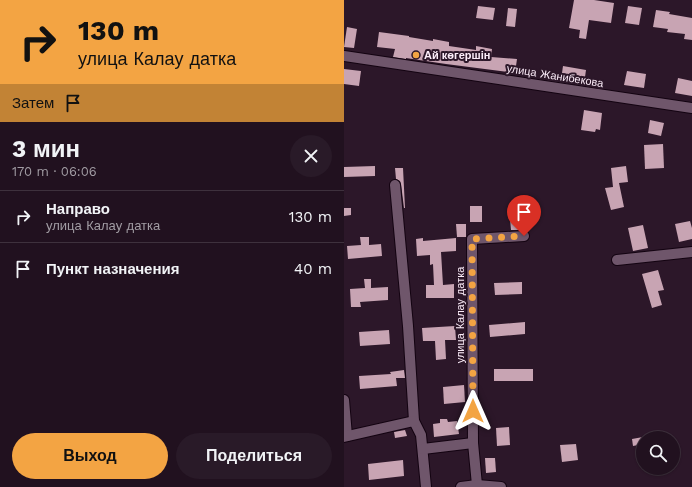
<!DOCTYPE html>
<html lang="ru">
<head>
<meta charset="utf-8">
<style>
  body { margin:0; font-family:"Work Sans",sans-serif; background:#291a28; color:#f1f3f6; height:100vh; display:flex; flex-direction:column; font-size:15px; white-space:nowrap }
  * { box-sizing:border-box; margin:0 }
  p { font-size:13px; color:#a29da4 }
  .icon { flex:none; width:22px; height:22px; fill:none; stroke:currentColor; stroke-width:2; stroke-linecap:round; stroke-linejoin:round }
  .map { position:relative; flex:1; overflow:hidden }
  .panel { display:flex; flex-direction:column; background:#21111f; width:344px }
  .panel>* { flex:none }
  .top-card { background:#f3a443; color:#111; overflow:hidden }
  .controls { position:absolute; left:292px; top:431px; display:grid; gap:8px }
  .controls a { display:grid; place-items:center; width:44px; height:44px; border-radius:50%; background:#21111f; box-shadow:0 1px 3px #0004,0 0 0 1px #3e313d; font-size:20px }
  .pin { position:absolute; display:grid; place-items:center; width:34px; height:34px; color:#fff; margin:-41px -17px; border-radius:50% 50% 50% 0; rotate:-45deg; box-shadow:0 0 4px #0007 }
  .pin .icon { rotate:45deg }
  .me { position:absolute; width:44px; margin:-22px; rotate:0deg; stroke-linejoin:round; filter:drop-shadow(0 0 3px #0008) }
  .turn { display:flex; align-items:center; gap:14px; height:84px; padding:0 12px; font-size:18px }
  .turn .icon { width:52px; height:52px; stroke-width:2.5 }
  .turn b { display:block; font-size:28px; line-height:34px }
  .then { display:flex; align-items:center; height:38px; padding:0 12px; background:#0003; gap:8px; font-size:15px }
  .round { display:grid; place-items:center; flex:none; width:42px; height:42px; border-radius:21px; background:#291a28 }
  .head { display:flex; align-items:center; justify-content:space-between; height:68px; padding:0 12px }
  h1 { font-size:24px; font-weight:700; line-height:30px }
  .cta { display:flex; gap:8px; margin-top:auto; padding:8px 12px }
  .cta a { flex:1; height:46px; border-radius:24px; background:#f3a443; color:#111; font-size:16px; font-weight:700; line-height:46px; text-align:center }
  .cta a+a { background:#291a28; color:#f1f3f6 }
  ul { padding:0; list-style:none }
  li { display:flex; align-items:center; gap:12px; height:52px; padding:0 12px; border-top:1px solid #3e313d }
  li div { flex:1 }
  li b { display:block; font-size:15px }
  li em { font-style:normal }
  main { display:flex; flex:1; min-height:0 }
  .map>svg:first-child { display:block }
</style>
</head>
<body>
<main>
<section class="panel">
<div class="top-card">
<div class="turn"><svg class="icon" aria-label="right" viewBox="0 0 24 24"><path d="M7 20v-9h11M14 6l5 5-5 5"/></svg><div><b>130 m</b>улица Калау датка</div></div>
<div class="then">Затем<svg class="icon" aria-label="arrive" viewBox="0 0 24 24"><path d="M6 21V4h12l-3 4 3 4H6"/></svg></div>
</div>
<div class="head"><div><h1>3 мин</h1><p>170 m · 06:06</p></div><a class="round"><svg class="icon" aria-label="close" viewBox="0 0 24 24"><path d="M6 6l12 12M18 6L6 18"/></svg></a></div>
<ul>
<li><svg class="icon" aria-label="right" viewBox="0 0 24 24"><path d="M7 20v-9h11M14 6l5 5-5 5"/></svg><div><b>Направо</b><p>улица Калау датка</p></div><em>130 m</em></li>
<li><svg class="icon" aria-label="arrive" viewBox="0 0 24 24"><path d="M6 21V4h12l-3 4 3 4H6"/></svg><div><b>Пункт назначения</b></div><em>40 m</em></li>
</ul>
<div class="cta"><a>Выход</a><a>Поделиться</a></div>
</section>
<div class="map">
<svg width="348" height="487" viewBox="0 0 348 487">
  <rect width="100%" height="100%" fill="#2c1729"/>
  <!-- building -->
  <g fill="#c8a4b3">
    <path d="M230 0H250L270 3 267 23 245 20 242 39 235 38 236 30 225 28Z"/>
    <path d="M134 6 151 8 149 20 132 18Z"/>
    <path d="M284 6 298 8 295 25 281 23Z"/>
    <path d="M164 8 173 9 171 27 162 26Z"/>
    <path d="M312 10 326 12 325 14 348 18V40L340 39 341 34 323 32 324 29 309 27Z"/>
    <path d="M3 27 13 29 10 48 0 47Z"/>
    <path d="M35 32 65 36V37L89 41V39L105 42V46L132 50V46L148 49 147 57 173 59 171 73 102 64 62 58V59L49 57 51 49 33 47Z"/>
    <path d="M219 66 242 70 241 77 218 73Z"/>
    <path d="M0 69 17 71 15 86 0 84Z"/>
    <path d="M283 71 302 74 300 88 280 85Z"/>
    <path d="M334 78 348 81V96L331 93Z"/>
    <path d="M240 110 258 113 256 130 252 129 251 132 237 130Z"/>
    <path d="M306 120 320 123 317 136 304 133Z"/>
    <path d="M319 144 320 168 301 169 300 145Z"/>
    <path d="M31 166V176L0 177V167Z"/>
    <path d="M282 166 284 182 275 183 280 207 267 210 261 188 269 187 267 168Z"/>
    <path d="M51 168H59L61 208H60L57 184 56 181 52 179Z"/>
    <rect x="126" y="206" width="12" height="16"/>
    <path d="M0 208H7V215L0 216Z"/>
    <path d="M177 218 178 230H167L166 219Z"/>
    <path d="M346 221 348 228V239L335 242 331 224Z"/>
    <path d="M112 224H122V237H113Z"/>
    <path d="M299 225 304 248 289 251 284 228Z"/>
    <path d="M16 237H25V245L37 244 38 256 4 259 3 246 17 245Z"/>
    <path d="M79 238V241L112 238V251L97 252 99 285 110 284V298H82V285H90L89 264 86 265V255L73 256 72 239Z"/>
    <path d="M314 270 320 290 314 291 318 305 308 308 298 274Z"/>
    <path d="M20 279H27V288L44 287V300L16 302 17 307H7L6 289 21 288Z"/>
    <path d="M178 282V294L151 295 150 283Z"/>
    <path d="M181 322V334L146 337 145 325Z"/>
    <path d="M111 326 112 340H101L102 359 92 360 91 341H79L78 328Z"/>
    <path d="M45 330 46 344 16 346 15 332Z"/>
    <rect x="150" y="369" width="39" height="12"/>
    <path d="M60 370 61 378H52L53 386 16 389 15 376 47 374 46 372Z"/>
    <path d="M120 385 121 402 100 404 99 387Z"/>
    <path d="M96 419H103L104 422 113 421 115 434 90 437 89 424 96 423Z"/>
    <path d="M165 427 166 445 153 446 152 428Z"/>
    <path d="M61 430 63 436 51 438 50 432Z"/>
    <path d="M299 437V444L289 446 288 439Z"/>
    <path d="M232 444 234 460 218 462 216 445Z"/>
    <path d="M141 458H151L152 472 142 473Z"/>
    <path d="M59 460 60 476 25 480 24 464Z"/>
  </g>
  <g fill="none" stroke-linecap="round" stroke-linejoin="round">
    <defs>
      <g id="minor">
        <path d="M0 56 348 108"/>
        <path d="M51 185 64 326 70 421 77 435 82 487"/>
        <path d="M273 260 348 252"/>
        <path d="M0 400 3 436"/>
        <path d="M0 437 70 421"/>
        <path d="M79 449 129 443"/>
        <path d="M133 485 129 443 128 239 180 236"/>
        <path d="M117 487 133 485 157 487"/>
      </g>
    </defs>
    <!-- minor casing -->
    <use href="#minor" stroke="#130311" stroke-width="12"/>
    <!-- minor -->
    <use href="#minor" stroke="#6f566b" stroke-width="10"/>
  </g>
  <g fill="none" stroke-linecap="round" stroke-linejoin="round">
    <!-- route -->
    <path stroke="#f3a443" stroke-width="7" stroke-dasharray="0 12.6" d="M129 411 128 239 180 236"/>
  </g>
  <!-- markers -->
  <circle fill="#f3a443" stroke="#2c1729" stroke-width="1.5" cx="72" cy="55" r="4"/>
  <g text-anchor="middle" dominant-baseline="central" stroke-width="4" stroke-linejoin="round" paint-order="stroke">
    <!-- poi labels -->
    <g font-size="11" font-weight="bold" fill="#fcedf9" stroke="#2c1729" text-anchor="start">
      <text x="80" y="55">Ай көгершін</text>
    </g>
    <!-- street labels -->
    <g font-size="11" fill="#fcedf9" stroke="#2c1729">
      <text transform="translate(211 76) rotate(9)">улица Жанибекова</text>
      <text transform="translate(116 315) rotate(-90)">улица Калау датка</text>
    </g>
  </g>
</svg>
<div class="controls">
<a><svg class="icon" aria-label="search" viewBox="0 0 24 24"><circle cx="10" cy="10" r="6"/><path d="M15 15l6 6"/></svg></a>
</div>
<div class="pin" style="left:180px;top:236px;background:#d93025"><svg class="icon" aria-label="arrive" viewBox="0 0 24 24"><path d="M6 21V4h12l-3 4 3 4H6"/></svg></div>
<svg class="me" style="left:129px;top:411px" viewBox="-20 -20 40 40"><path d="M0-17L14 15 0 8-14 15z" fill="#f3a443" stroke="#fff" stroke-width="4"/></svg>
</div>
</main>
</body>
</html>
